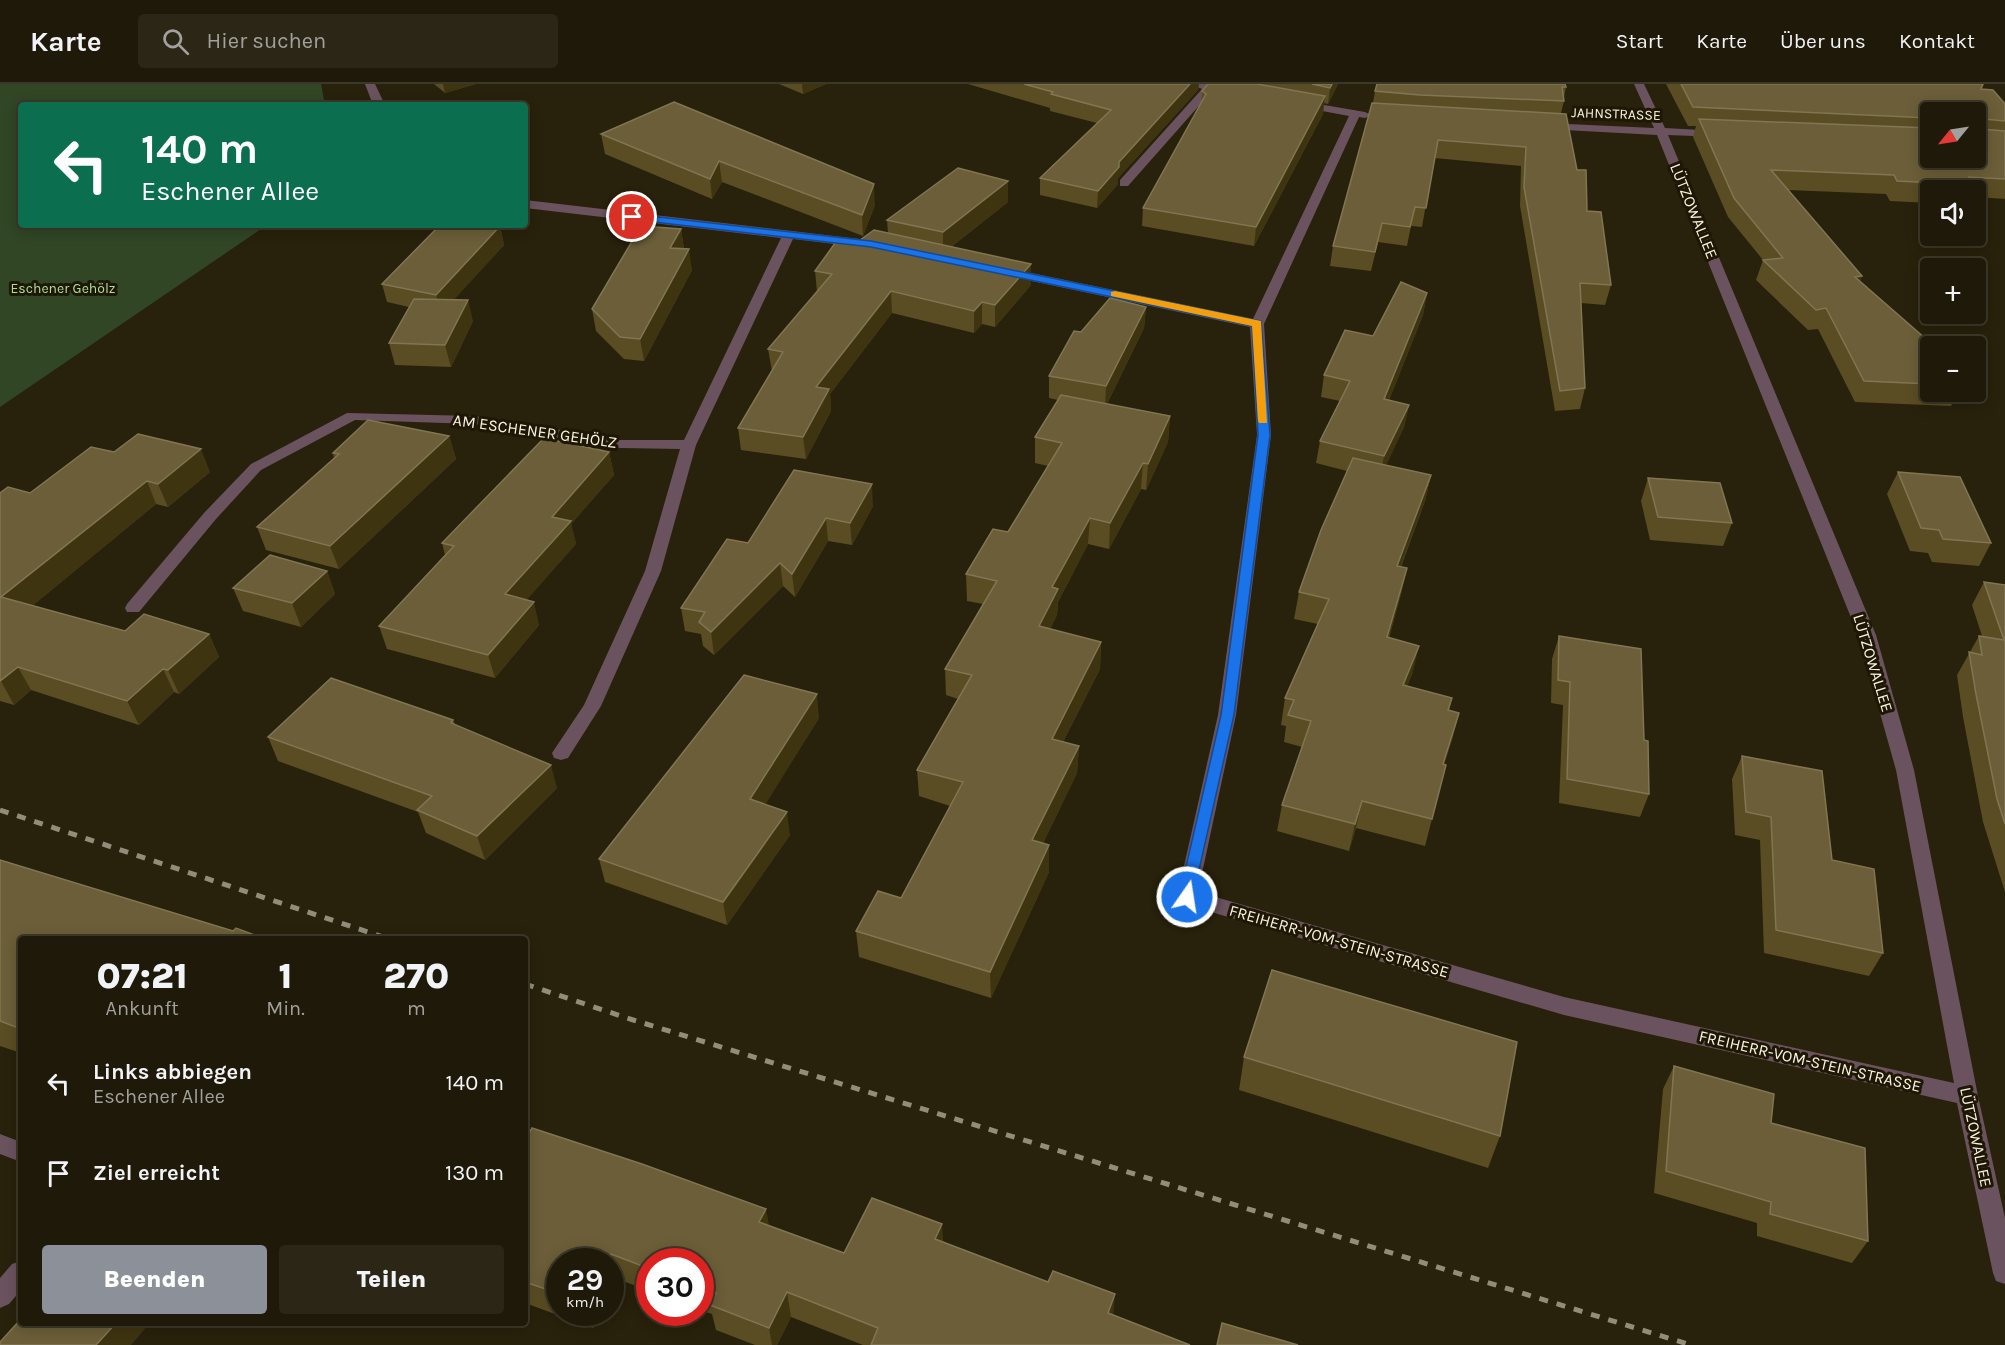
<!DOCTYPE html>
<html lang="de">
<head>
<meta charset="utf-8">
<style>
  body { margin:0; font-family:Karla,sans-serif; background:#2b2616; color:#f1f3f6; height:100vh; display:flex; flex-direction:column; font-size:22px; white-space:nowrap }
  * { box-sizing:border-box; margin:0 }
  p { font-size:20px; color:#a1a09c }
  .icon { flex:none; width:33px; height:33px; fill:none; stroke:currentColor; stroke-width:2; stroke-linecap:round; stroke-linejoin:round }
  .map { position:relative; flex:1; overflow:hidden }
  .details { position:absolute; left:18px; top:852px; width:510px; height:390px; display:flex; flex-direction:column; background:#1e1908; border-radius:6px; box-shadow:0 3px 15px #0003,0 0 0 2px #3c3829 }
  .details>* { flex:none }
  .hud { position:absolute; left:18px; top:18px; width:510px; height:126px; border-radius:6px; box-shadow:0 3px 15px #0003,0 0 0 2px #3c3829; background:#0b6e4f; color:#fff; overflow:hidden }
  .needle { width:39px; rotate:240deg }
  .tools { position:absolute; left:1920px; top:18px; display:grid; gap:12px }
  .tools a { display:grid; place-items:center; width:66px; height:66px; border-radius:6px; background:#1e1908; box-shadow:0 3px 15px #0003,0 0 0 2px #3c3829; font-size:30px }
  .speed { position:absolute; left:546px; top:1164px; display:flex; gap:12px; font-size:30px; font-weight:700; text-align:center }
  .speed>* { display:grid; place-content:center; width:78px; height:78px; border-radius:50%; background:#1e1908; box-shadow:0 3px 15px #0003,0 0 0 2px #3c3829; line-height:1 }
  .speed small { font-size:15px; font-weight:400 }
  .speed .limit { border:9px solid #d22; background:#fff; color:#111 }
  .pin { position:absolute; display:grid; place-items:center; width:51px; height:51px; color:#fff; margin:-26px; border:3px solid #fff; border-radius:50%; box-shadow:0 2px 6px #0007 }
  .me { position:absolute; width:66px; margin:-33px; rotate:13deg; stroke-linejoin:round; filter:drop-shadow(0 0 4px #0008) }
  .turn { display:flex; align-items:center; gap:21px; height:126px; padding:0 24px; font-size:27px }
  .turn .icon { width:78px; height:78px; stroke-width:2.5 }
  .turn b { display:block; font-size:42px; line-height:51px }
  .eta { display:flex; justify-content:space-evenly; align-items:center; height:102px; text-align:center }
  .eta b { font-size:36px; font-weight:800; line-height:42px }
  .action { display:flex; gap:12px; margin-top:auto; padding:12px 24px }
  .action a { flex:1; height:69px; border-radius:6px; background:#8c9099; color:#fff; font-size:24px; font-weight:800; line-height:69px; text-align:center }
  .action a+a { background:#2b2616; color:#f1f3f6 }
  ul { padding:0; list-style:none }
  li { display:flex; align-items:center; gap:18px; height:90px; padding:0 24px }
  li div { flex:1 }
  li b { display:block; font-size:22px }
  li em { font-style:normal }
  header { display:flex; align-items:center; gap:36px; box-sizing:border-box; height:84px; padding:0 30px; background:#1e1908; border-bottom:2px solid #3c3829 }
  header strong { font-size:28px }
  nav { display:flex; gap:33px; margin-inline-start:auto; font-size:21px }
  .search { width:420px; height:54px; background:#2b2616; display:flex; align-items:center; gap:15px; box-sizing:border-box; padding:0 21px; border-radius:6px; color:#a1a09c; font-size:22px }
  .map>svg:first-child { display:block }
</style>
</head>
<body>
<header>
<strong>Karte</strong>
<div class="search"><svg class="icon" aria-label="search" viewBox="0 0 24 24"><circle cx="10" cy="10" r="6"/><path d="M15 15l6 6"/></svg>Hier suchen</div>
<nav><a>Start</a><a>Karte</a><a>Über uns</a><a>Kontakt</a></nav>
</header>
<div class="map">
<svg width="2005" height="1261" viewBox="0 0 2005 1261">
  <rect width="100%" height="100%" fill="#28210b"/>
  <!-- green -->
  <path fill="#304625" d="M0 0H321L325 21H21V141H267L0 323Z"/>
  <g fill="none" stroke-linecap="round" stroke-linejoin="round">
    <!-- minor -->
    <g fill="#6a535f" fill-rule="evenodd">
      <path d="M365 0H375L385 21H373Z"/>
      <path d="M1190 0H1211L1235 7 1229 10 1212 7 1128 102H1120V96L1202 5Z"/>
      <path d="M1634 0H1644L1665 44 1719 47 1725 50 1719 53 1668 51 1876 551 1914 686 1978 1012 2005 1134V1200L1996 1197 1993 1189 1957 1019 1564 931 1187 821 1180 818 1177 813 1218 631 1257 351 1250 243 1008 192 1001 188 1008 184 1253 235 1349 32 1301 23 1295 20 1301 17 1365 28 1371 31 1365 34 1359 33 1264 240 1271 351 1236 631 1198 808 1564 913 1954 999 1896 686 1858 551 1657 51 1546 45 1540 42 1546 39 1654 44Z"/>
      <path d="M525 116 860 155 866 159 860 163 793 155 696 361 661 487 601 622 568 674 561 676 554 674 552 669 584 621 645 487 680 365 620 364 474 340 355 336 261 386 216 435 139 528H127L125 524 127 520 204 429 251 380 347 329 474 332 620 356H684L781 154 525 124Z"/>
      <path d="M0 1050 21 1058V1078L0 1070Z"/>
      <path d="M21 1177V1206L9 1220 0 1224V1194L12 1180Z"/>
    </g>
    <!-- rail -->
    <g stroke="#928c7a" stroke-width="5" stroke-dasharray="9 9" stroke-linecap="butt">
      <path d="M0 726 389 855"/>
      <path d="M525 900 630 935 1691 1261"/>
    </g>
  </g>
  <!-- wall -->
  <g fill="#5a4d23" fill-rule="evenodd">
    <path d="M434 0H476L445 9Z"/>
    <path d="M779 0H826L803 10Z"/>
    <path d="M968 0H1199L1198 6 1118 94V100L1097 124 1040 111V94L1097 39 1050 27V24Z"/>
    <path d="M1208 0H1338L1328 20 1324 19 1323 30 1254 162 1142 142 1143 124 1201 20 1202 7Z"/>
    <path d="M1666 0H1984L1981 5 2005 20V115L1976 113V106H1930V119L1890 117 1886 110 1788 106 1862 192 1860 197 1930 262V308H1958L1951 322 1855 318 1818 245 1808 246 1756 196 1763 176 1728 133 1693 53 1696 42H1688ZM1930 28H1976L1930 74Z"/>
    <path d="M1566 3 1564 13V17L1561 29 1587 127 1611 201 1605 221 1581 219 1585 304 1580 325 1555 327 1520 122 1521 82 1434 74 1422 143 1411 142 1407 162 1378 158 1371 187 1330 182 1333 162 1373 19 1375 7Z"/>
    <path d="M674 18 875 121 863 152 722 98 712 115 605 70 601 50Z"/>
    <path d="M1008 118 951 163 1031 201 995 243 982 240 974 249 892 229 830 310 831 327 806 375 741 366 738 344 772 287 768 265 817 208 815 187 860 156 888 149 887 136Z"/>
    <path d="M500 142 504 161 454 215 473 237 451 283 395 281 389 259 409 223 387 218 382 200Z"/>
    <path d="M681 145 684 165 692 186 644 277 624 275 596 247 592 225Z"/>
    <path d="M1427 209 1423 231 1389 316 1409 321 1404 343 1386 381 1431 391 1425 417 1401 483 1407 484 1401 510 1389 554 1413 588 1407 602 1452 614 1449 626 1459 629 1452 656 1444 680 1446 681 1425 762 1356 744 1349 767 1277 747 1282 721 1302 663 1284 658 1286 642 1281 641 1285 614 1318 540 1294 535 1299 508 1347 387 1316 379 1320 357 1340 317 1321 313 1324 291Z"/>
    <path d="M1146 223 1144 244 1107 320 1170 332 1168 358 1146 406 1141 405 1109 465 1088 460 1058 518 1057 531 1050 545 1101 558 1100 585 1063 658 1079 662 1077 689 1043 759 1049 788 991 914 859 873 856 847 901 814 950 722 919 712 917 686 958 615 946 611 945 585 983 520 967 517 966 490 1008 448 1048 382 1035 379V353L1058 316 1049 314V292L1081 248Z"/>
    <path d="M449 352 456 375 339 485 266 466 257 443 334 374 333 369Z"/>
    <path d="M609 368 614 391 571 440 576 460 526 516 539 541 495 594 387 565 379 542 445 471 442 459Z"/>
    <path d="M794 386 873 422 852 461 828 457 795 513 783 502 714 571 703 562 701 550 685 547 681 524 748 459Z"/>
    <path d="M210 388 168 423 156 420 32 522 125 547 209 550 219 573 179 610 174 608 139 641 31 606 14 621 0 617V409H30Z"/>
    <path d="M1898 388 1991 459 1979 482 1932 478 1928 469 1910 467 1887 410Z"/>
    <path d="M1648 394 1732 439 1723 462 1650 456 1641 417Z"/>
    <path d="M327 487 335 510 301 543 243 527 233 504Z"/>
    <path d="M1984 498 2005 501V808L1983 738 1963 633 1957 591 1979 552H1982L1972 521Z"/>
    <path d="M1559 552 1644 656 1649 710 1640 733 1559 719 1563 621 1551 619 1552 575Z"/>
    <path d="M819 634 765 720 790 751 727 841 605 798 599 775Z"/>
    <path d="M453 636 455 640 557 704 485 776 426 749 418 728 278 677 268 653Z"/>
    <path d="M1742 672 1832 776 1883 869 1869 892 1764 869 1760 756 1735 751 1732 695Z"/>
    <path d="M0 776 233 847 265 855H21V969L0 962Z"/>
    <path d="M1244 973 1500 1052 1488 1084 1239 1006Z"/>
    <path d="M1674 982 1771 1039 1868 1157 1852 1179 1757 1152V1139L1654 1109 1663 1005Z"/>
    <path d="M525 1056 844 1169 943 1158 1113 1231 1190 1261H863L791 1233 777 1261H755L716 1246 712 1230 700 1226V1178H650V1207L620 1196 560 1178V1228H602L593 1244 525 1219Z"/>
  </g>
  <!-- shaded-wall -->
  <g fill="#3f3410">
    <path d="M443 0H476L445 9Z"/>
    <path d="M802 0H826L803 10Z"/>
    <path d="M1190 0H1199L1198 6 1118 94V100L1097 124 1098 107 1119 78Z"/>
    <path d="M1332 0H1338L1328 20 1330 4Z"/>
    <path d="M1325 12 1323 30 1254 162 1256 143Z"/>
    <path d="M719 77 722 98 712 115 710 95Z"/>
    <path d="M1008 97V118L943 169V148Z"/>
    <path d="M874 100 875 121 863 152 862 131Z"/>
    <path d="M500 142 504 161 441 230 436 211Z"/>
    <path d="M681 145 684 166 670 164Z"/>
    <path d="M689 165 692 186 644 277 640 255Z"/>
    <path d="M1031 180V201L995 243V221Z"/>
    <path d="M1862 192 1854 212 1855 193Z"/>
    <path d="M891 207 892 229 830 310 831 327 806 375 803 353 816 303Z"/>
    <path d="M1427 209 1423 231 1380 338 1384 315Z"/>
    <path d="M468 216 473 237 451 283 445 261Z"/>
    <path d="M982 218V240L974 249V227Z"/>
    <path d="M1146 223 1144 244 1105 324 1106 302Z"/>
    <path d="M1409 321 1404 343 1380 395 1384 372Z"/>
    <path d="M1170 332 1168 358 1146 406 1148 380Z"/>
    <path d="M449 352 456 375 339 485 330 462Z"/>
    <path d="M201 365 210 388 168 423 158 400Z"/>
    <path d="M609 368 614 391 571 440 576 460 511 534 505 510 552 433Z"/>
    <path d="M1143 379 1141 405 1109 465 1110 439Z"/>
    <path d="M1431 391 1425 417 1391 508 1397 482Z"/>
    <path d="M147 397 156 420 14 537 1 513Z"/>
    <path d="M872 400 873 422 852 461 850 439Z"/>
    <path d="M826 434 828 457 795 513 792 490Z"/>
    <path d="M1090 434 1088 460 1058 518 1057 531 1039 569V542L1052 503Z"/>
    <path d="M780 479 783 502 714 571 711 548Z"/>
    <path d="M1407 484 1401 510 1381 580 1387 553Z"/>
    <path d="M327 487 335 510 301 543 292 519Z"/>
    <path d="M534 518 539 541 495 594 488 571Z"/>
    <path d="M209 550 219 573 179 610 168 586Z"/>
    <path d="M1101 558 1100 585 1051 682 1052 655Z"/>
    <path d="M1419 562 1413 588 1397 628 1403 601Z"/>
    <path d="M18 583 31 606 14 621 1 597Z"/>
    <path d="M163 585 174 608 139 641 127 617Z"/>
    <path d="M817 610 819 634 754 739 750 715Z"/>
    <path d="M1459 629 1452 656 1436 707 1443 680Z"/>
    <path d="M1079 662 1077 689 1032 783V756Z"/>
    <path d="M551 681 557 704 485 776 477 752Z"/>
    <path d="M1362 717 1356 744 1349 767 1355 740Z"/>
    <path d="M787 728 790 751 727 841 723 818Z"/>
    <path d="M1049 761V788L991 914 990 888Z"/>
    <path d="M766 1125 771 1151 759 1138Z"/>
    <path d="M942 1140 944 1166 935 1155Z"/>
    <path d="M611 1170 620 1196 610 1213V1178H608Z"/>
    <path d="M787 1208 791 1233 777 1261H772L769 1244Z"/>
    <path d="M1115 1210 1113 1235 1108 1229Z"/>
    <path d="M587 1228H602L593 1244Z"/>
    <path d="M116 1239H150L131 1261H96Z"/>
  </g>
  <!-- building -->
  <g fill="#6b5e38" stroke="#817653" stroke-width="1.5">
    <path d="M1024 0H1190L1119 78V83L1098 107 1040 94 1111 26 1051 10 1053 8Z"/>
    <path d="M1208 0H1257L1325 12 1256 143 1143 124 1206 10 1202 7Z"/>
    <path d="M1312 0H1332L1330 4Z"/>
    <path d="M1377 0H1565L1566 3H1562L1564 17 1420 11 1375 7Z"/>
    <path d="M1681 0H1983L1981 5 1993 6 2005 20V37L1984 35 1982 37V45L2005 47V95L1969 93 1975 101 1897 97 1894 91 1771 86 1862 192 1855 193 1934 262H1930V300L1864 297 1826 224 1816 226 1763 176 1783 174 1734 114 1699 35 1930 44V74H1976V28H1930V34L1693 23Z"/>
    <path d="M674 18 874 100 862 131 719 77 710 95 601 50Z"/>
    <path d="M1372 19 1566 30 1577 86H1586L1587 127 1601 128 1611 201 1580 199 1585 304 1560 307 1524 103 1526 63 1438 56 1426 124 1415 123 1410 143 1382 139 1375 168 1333 162Z"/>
    <path d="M958 84 1008 97 943 148 887 136Z"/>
    <path d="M440 141H489L500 142 436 211 382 200Z"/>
    <path d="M641 142 681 145 670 164 689 165 640 255 620 253 592 225Z"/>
    <path d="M874 146 1031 180 995 221 982 218 974 227 891 207 816 303 829 305 803 353 738 344 783 268 768 265 832 190 815 187 838 155 860 156Z"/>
    <path d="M1401 198 1427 209 1384 315 1409 321 1384 372 1320 357 1350 297 1324 291 1345 246 1373 252Z"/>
    <path d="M1110 214 1146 223 1106 302 1049 292 1074 247 1081 248Z"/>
    <path d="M414 215 468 216 445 261 389 259Z"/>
    <path d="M1061 311 1170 332 1148 380 1143 379 1110 439 1090 434 1052 503 1058 505 1039 542 1101 558 1052 655 1079 662 1032 756 1049 761 990 888 856 847 878 807 901 814 963 698 917 686 972 591 945 585 997 497 966 490 993 445 1008 448 1062 359 1035 353Z"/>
    <path d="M368 336 449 352 330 462 257 443 339 370 333 369Z"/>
    <path d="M138 350 201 365 158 400 147 397 1 513 125 547 144 530 209 550 168 586 163 585 127 617 18 583 0 597V409L8 403 30 409 91 363 114 368Z"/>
    <path d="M544 354 609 368 552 433 571 437 505 510 534 518 488 571 379 542 454 462 442 459Z"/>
    <path d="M1353 374 1431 391 1397 482 1407 484 1387 553 1419 562 1403 601 1452 614 1448 626 1459 629 1443 680 1446 681 1432 735 1362 717 1355 740 1282 721 1311 637 1288 631 1294 616 1285 614 1329 515 1299 508 1321 446Z"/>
    <path d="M794 386 872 400 850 439 826 434 792 490 780 479 711 548 699 538 705 528 681 524 727 455 748 459Z"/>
    <path d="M1898 388 1960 393 1991 459 1943 455 1939 446 1921 444Z"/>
    <path d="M1648 394 1720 399 1732 439 1658 433Z"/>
    <path d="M270 471 327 487 292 519 233 504Z"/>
    <path d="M1984 498 2005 501V740L1997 715 1976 610 1969 568 1982 571 1979 552 2004 556Z"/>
    <path d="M1559 552 1641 565 1644 656 1648 657 1649 710 1567 695 1570 598 1558 596Z"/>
    <path d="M744 591 817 610 750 715 787 728 723 818 599 775Z"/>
    <path d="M331 594 453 636 451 639 551 681 477 752 417 726 432 712 268 653Z"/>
    <path d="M1742 672 1822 687 1832 776 1874 785 1883 869 1776 846 1771 733 1746 728Z"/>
    <path d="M0 776 233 847 236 844 265 855H21V945L0 937Z"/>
    <path d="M1272 886 1517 958 1500 1052 1244 973Z"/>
    <path d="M1674 982 1774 1010 1771 1039 1865 1064 1868 1157 1770 1130 1771 1118 1666 1087Z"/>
    <path d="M532 1044 642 1080 766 1125 759 1138 844 1169 872 1114 942 1140 935 1155 1048 1198 1053 1187 1115 1210 1108 1229 1190 1261H871L878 1244 787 1208 769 1244 710 1221 716 1209 700 1203V1178H650V1185L611 1170 608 1178H560V1210L525 1198V1056Z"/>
    <path d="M21 1235V1239H116L96 1261H0V1258Z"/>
    <path d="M1222 1239 1298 1261H1217Z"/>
  </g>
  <!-- route -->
  <path fill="#1a73e8" stroke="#114b97" stroke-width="1.5" d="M632 130 871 157 1261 237 1270 351 1234 631 1192 817H1182L1179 813 1221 631 1258 351 1252 242 871 163 628 135V131Z"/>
  <!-- slow -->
  <path fill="#f59e0b" d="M1115 207 1261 237 1267 339H1259L1258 337 1252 242 1111 212V208Z"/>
  <g text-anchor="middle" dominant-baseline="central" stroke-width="6" stroke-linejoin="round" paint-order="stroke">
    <!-- far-street labels -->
    <g font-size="14" fill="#f8f3e5" stroke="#1e1703">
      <text transform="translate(1616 30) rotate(2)">JAHNSTRASSE</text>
    </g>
    <!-- far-park labels -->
    <g font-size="14" fill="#addf97" stroke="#1e1703">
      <text x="63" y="204">Eschener Gehölz</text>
    </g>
    <!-- street labels -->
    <g font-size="16" fill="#f8f3e5" stroke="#1e1703">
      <text transform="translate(1694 127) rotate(68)">LÜTZOWALLEE</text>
      <text transform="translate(535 347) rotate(8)">AM ESCHENER GEHÖLZ</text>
      <text transform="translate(1873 579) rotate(73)">LÜTZOWALLEE</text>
      <text transform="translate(1339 857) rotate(16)">FREIHERR-VOM-STEIN-STRASSE</text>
      <text transform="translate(1810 977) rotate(13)">FREIHERR-VOM-STEIN-STRASSE</text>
      <text transform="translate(1976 1053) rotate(78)">LÜTZOWALLEE</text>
    </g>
  </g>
</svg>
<div class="tools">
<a><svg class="needle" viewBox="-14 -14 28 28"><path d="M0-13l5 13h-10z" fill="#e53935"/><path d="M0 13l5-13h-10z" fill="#a1a09c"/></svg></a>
<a><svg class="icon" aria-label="sound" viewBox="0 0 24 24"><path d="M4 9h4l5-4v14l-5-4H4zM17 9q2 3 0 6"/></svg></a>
<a>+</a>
<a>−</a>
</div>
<div class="speed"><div>29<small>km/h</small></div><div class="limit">30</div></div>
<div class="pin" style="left:632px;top:133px;background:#d93025"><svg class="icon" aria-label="arrive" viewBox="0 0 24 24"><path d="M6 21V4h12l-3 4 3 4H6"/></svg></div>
<svg class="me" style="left:1187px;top:813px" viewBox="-20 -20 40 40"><circle r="17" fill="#1a73e8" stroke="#fff" stroke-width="3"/><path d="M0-11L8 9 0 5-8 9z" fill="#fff"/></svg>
<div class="hud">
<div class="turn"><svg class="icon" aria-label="left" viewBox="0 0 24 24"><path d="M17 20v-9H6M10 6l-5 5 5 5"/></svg><div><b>140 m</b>Eschener Allee</div></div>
</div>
<section class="details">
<div class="eta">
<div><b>07:21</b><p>Ankunft</p></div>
<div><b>1</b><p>Min.</p></div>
<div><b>270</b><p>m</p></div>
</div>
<ul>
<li><svg class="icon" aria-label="left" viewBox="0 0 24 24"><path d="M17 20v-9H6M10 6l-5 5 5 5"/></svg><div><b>Links abbiegen</b><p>Eschener Allee</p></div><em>140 m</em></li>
<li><svg class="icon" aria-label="arrive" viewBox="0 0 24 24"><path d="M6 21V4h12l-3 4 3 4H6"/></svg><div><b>Ziel erreicht</b></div><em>130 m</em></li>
</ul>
<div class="action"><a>Beenden</a><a>Teilen</a></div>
</section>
</div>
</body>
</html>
